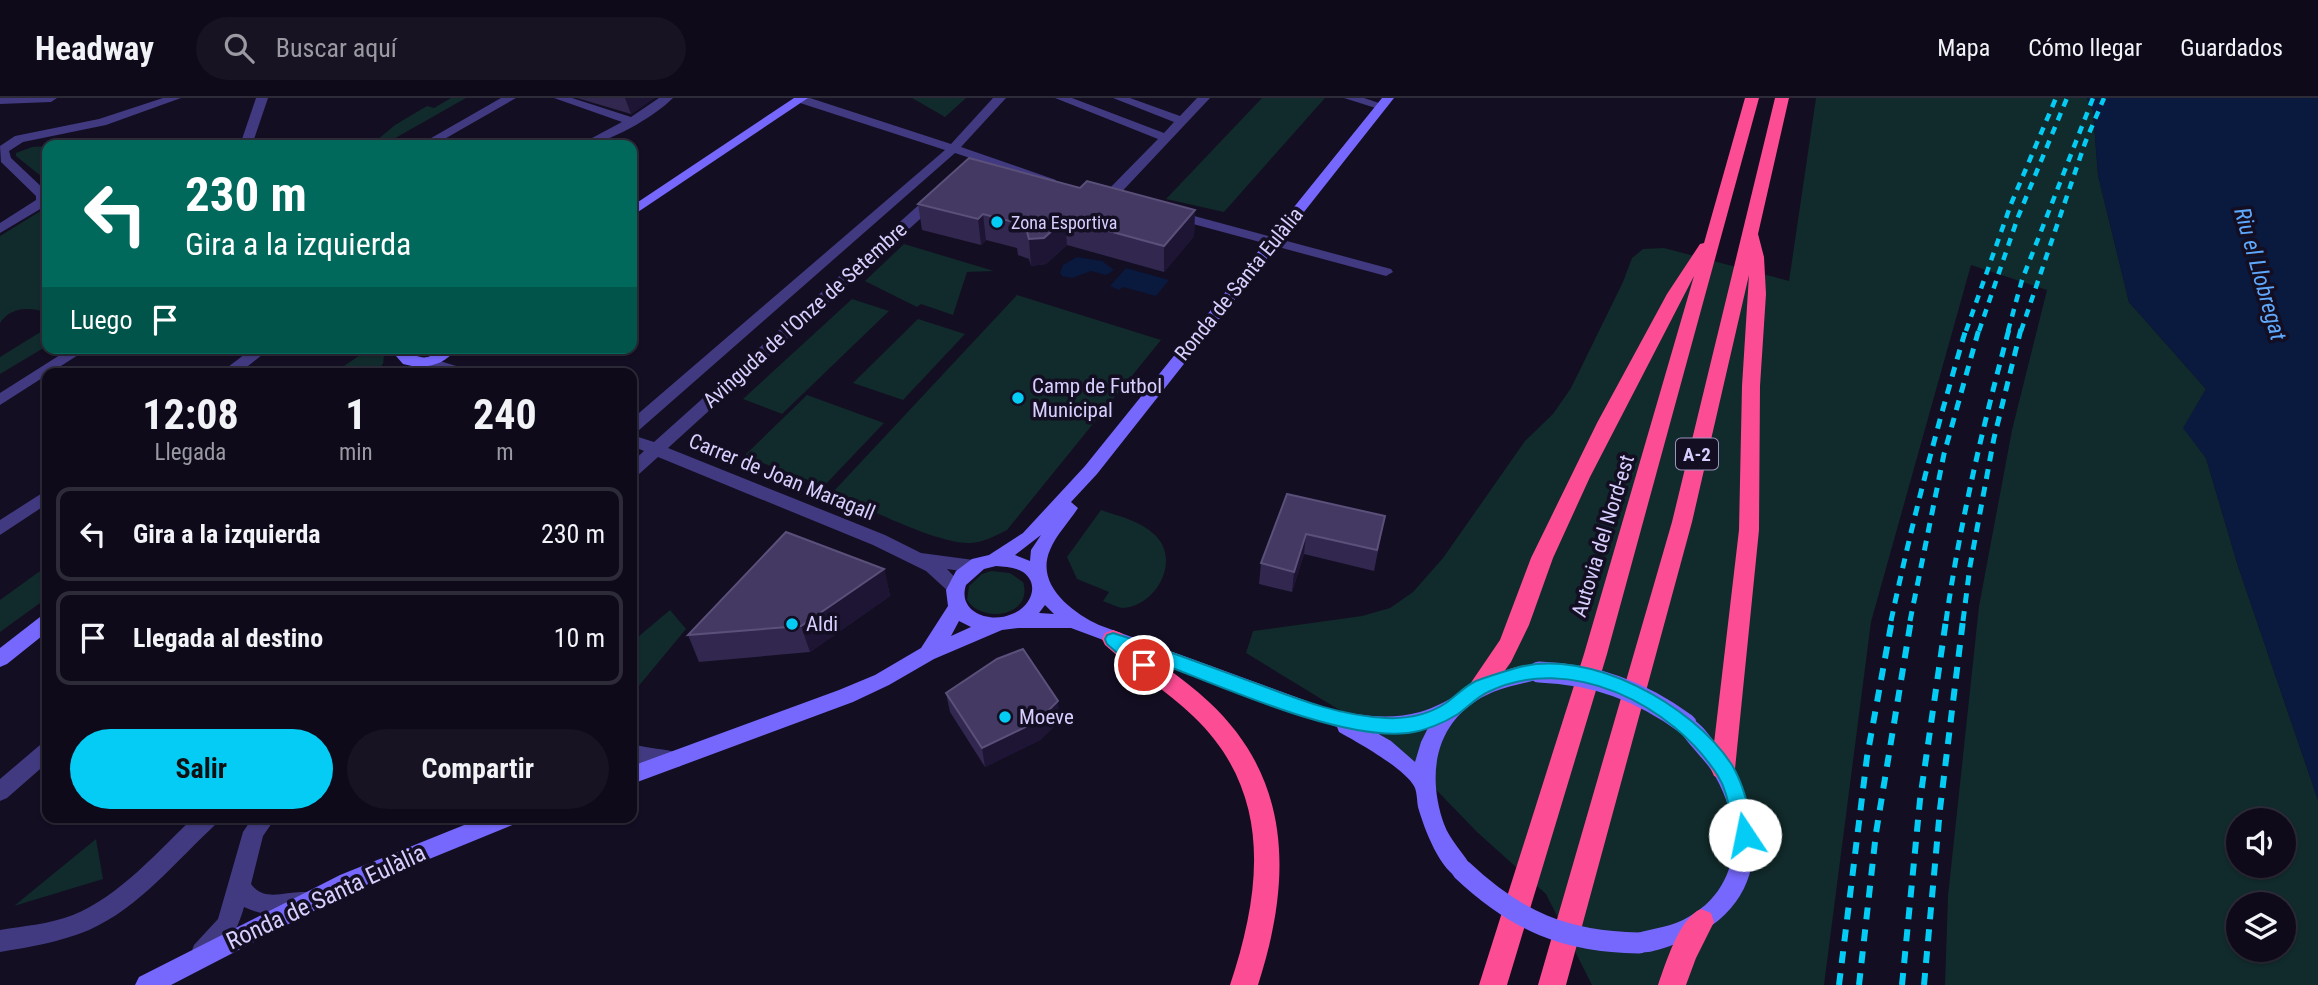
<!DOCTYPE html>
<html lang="es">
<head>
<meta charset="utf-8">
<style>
  body { margin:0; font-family:"Roboto Condensed",sans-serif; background:#171323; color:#f1f3f6; height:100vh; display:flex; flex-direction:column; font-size:26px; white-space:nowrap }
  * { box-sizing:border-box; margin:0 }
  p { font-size:23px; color:#9b9aa2 }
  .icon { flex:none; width:38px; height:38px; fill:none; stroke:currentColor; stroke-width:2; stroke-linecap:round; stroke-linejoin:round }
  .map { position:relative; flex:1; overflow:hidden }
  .side { position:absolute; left:42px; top:270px; width:595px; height:455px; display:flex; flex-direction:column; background:#0e0a1a; border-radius:14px; box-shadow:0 2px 5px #0004,0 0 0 2px #2e2b39 }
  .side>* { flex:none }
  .top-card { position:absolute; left:42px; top:42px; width:595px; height:214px; border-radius:14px; box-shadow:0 2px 5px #0004,0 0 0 2px #2e2b39; background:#00695c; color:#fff; overflow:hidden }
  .buttons { position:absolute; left:2226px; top:710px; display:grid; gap:14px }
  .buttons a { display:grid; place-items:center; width:70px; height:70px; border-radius:50%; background:#0e0a1a; box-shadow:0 2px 5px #0004,0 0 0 2px #2e2b39; font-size:35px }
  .pin { position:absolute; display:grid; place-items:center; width:60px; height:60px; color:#fff; margin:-30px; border:4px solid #fff; border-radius:50%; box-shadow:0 2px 7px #0007 }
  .me { position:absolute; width:77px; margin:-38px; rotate:349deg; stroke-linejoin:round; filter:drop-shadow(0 0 5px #0008) }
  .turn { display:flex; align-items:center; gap:24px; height:147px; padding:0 28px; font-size:32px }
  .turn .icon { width:91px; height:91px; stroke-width:2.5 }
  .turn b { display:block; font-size:49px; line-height:60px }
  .then { display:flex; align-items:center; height:66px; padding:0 28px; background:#0003; gap:14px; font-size:26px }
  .eta { display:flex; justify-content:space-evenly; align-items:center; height:119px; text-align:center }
  .eta b { font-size:42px; font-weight:700; line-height:49px }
  .cta { display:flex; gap:14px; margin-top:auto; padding:14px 28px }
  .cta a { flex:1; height:80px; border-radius:42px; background:#04ccf5; color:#111; font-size:28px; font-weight:700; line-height:80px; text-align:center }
  .cta a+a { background:#171323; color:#f1f3f6 }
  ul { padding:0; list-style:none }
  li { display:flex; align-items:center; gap:21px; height:94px; margin:0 14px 10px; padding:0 14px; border:4px solid #2e2b39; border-radius:14px }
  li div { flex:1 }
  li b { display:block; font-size:26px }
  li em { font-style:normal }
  header { display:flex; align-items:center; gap:42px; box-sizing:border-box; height:98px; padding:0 35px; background:#0e0a1a; border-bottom:2px solid #2e2b39 }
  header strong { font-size:33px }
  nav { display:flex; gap:38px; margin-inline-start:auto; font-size:24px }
  .search { width:490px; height:63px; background:#171323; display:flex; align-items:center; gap:18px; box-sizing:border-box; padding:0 24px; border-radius:38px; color:#9b9aa2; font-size:26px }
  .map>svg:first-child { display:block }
</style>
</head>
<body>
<header>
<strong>Headway</strong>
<div class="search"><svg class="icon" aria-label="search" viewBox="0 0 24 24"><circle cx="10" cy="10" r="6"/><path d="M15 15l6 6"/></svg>Buscar aquí</div>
<nav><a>Mapa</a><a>Cómo llegar</a><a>Guardados</a></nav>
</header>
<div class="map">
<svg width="2318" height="887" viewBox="0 0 2318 887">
  <rect width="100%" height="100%" fill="#130e22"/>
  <!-- green -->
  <g fill="#112a2b" fill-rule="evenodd">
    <path d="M451 0H466L383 47H371L395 27 427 8 434 10Z"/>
    <path d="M912 0H966L945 19Z"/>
    <path d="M1262 0H1325L1224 114 1166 101Z"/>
    <path d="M1816 0H2087L2093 13 2098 77 2129 204 2206 291 2184 330 2206 360 2238 468 2318 702V887H1945L1948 798 1979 508 2012 332 2047 192 1971 167 1871 524 1824 887H1592L1546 796 1477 734 1387 641 1246 555 1253 533 1362 518 1390 510 1413 494 1443 460 1525 343 1553 316 1571 290 1623 184 1632 160 1643 151 1664 150 1789 183ZM2238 723H2284V768H2238ZM2238 807H2284V852H2238Z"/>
    <path d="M47 48V83L16 58V55L32 49Z"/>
    <path d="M47 109V215C31 209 11 208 0 225V138Z"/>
    <path d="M904 146 994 173 967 174 953 217 921 206 917 209 865 183Z"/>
    <path d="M1017 197 1161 242 1007 432C995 438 984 444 971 445 939 447 865 409 832 395Z"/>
    <path d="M852 201 889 213 782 316 743 301Z"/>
    <path d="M918 221 965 236 903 302 853 285Z"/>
    <path d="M47 230V248L0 276V259Z"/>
    <path d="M370 250H385L383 266 374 275H334Z"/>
    <path d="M807 297 884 325 824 388 744 358Z"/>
    <path d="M1101 412C1118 418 1141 423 1155 437 1181 462 1157 507 1124 510 1118 510 1109 505 1103 503L1109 494 1077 481 1067 459Z"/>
    <path d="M47 468V500L0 534V502Z"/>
    <path d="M991 473 1010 475 1023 484C1034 517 983 527 967 502L969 488 982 476Z"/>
    <path d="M670 512 686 531 632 596V544Z"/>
    <path d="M96 741 103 781 14 808Z"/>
  </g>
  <!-- water -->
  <g fill="#0a193e">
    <path d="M2087 0H2318V702L2238 468 2206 360 2183 330 2206 291 2129 204 2098 77 2093 13Z"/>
    <path d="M1077 159 1102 163 1114 172 1106 177 1091 173 1072 180 1062 178 1060 175 1063 167Z"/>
    <path d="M1126 170 1169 182 1156 198 1123 189 1119 192 1110 188Z"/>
  </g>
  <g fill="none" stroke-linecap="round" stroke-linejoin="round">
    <!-- street -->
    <g fill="#413a80" fill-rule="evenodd">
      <path d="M0 0H57L51 4 0 6Z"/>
      <path d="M163 0H181L106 27 23 44 9 53 11 60 47 94V107L0 135V125L36 102V98L1 64 0 48 15 38 99 21Z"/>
      <path d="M256 0H268L252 47H240Z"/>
      <path d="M501 0H516L434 47H419Z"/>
      <path d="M554 0H572L631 19 659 0H673C654 19 605 48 579 47L622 24Z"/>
      <path d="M796 0H810L951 46 993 0H1006L961 49 1056 82 1050 86 1045 85 955 55 638 333 632 334V321L945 52 797 4Z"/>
      <path d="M1055 0H1072L1164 35 1174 24 1113 0H1130L1180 18 1197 0H1210L1114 102 1109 103 1102 99 1104 96 1158 41Z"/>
      <path d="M1344 0H1364L1388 8 1382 12Z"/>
      <path d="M936 95 943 99 941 102 668 350 885 437 921 455 981 463 984 468 981 473 975 475 947 471 964 489 961 494H949L926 473 873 447 658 359 638 377 632 379V364L644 353 632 348V337L654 344 931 96Z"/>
      <path d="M1172 112 1391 171 1393 174 1386 178 1167 119V113Z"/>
      <path d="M71 250H89L0 307V295Z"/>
      <path d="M253 250H271L239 275H220Z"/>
      <path d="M398 250H414V251L406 256Z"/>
      <path d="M427 259 469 272 472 275H446L422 267 419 264 422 261Z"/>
      <path d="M47 392V406L0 437V422Z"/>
      <path d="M47 645V665L7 700 0 703V681L40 647Z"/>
      <path d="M632 646C648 651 665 650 681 656L684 662 681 668C666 673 646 669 632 663Z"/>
      <path d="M194 719H219L216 726C177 762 139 810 89 832 60 844 30 849 0 854V832C24 828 50 826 73 817 120 798 158 753 194 719Z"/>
      <path d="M253 719H276L263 738 251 786C267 808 293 788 314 796L317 803 314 810C291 819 267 820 244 809 238 831 225 857 202 866L194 863 191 855 194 847 218 821 243 734Z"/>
    </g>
    <!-- secondary -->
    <g fill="#7668fc" fill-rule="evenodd">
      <path d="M794 0H808L632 118V108Z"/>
      <path d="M1382 0H1394L1097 376 1071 404 1078 410C1069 424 1056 437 1050 452 1035 486 1071 514 1099 527L1323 609C1355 617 1387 623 1420 614 1455 605 1508 556 1546 569L1549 574 1546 579C1528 585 1511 587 1493 594 1437 618 1425 672 1444 726 1450 743 1465 756 1473 772L1470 779 1462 782C1440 774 1424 730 1418 709 1417 703 1417 693 1414 688 1404 670 1357 644 1339 634L1337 629 1071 530H1019L1002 532 934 561 889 587 853 604 632 686V668L839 592 875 577 921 550 948 508 946 492 956 473 972 461 989 457 1023 435 1085 368ZM1041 437 1031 452 1030 463 1015 457ZM996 468C1005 469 1015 469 1023 474 1041 487 1030 509 1012 516 990 526 957 514 966 487L984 471ZM1045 507 1054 516 1039 515ZM959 523 971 529 951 538ZM1429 628 1421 644 1415 664 1391 643 1377 635 1401 634Z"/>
      <path d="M442 250H457C444 268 424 272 403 266L396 258 404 253C421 259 425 265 442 250Z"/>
      <path d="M47 517V534L7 566 0 569V550L40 519Z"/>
      <path d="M1686 618C1702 623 1713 643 1723 656 1772 727 1767 813 1678 845 1664 850 1645 858 1631 853L1628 845 1631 837C1648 831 1666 830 1683 822 1741 793 1745 730 1715 678 1704 659 1685 645 1676 626L1679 620Z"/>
      <path d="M484 719H518L515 726 356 791 171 887H135L139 879 340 777Z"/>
    </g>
    <!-- highway -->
    <g fill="#fc4c94" fill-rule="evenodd">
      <path d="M1745 0H1759L1607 556 1507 887H1479L1584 556 1694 178 1590 379 1553 460 1529 527 1511 564 1488 596 1480 598 1472 596 1468 589 1500 542 1531 460 1597 325 1667 196 1700 146 1704 145Z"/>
      <path d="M1775 0H1789L1758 136 1764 159 1766 196 1760 288 1759 432 1735 671 1732 678 1723 681 1714 678 1711 671 1739 432 1742 288 1749 177 1692 424 1566 887H1538L1672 424Z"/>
      <path d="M1113 532 1121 535C1150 559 1182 579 1209 604 1294 683 1291 785 1258 887H1230C1262 791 1273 694 1193 618 1166 592 1133 572 1105 547L1102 541 1105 535Z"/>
      <path d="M1701 811 1711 815 1714 824 1696 860 1686 887H1658C1666 865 1679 820 1701 811Z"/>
    </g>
    <!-- rail-far2 -->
    <g stroke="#04ccf5" stroke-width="4.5" stroke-dasharray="8 7" stroke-linecap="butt">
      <path d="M1966 233 2011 106 2056 0"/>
      <path d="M1979 233 2018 119 2067 0"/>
      <path d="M2008 233 2022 182 2093 0"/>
      <path d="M2021 233 2085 45 2104 0"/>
    </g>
    <!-- rail-far1 -->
    <g stroke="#04ccf5" stroke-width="5" stroke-dasharray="10 8" stroke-linecap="butt">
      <path d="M1891 523C1912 424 1937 328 1966 231"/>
      <path d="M1910 523 1944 356 1979 231"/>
      <path d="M1946 523C1960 424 1983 328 2009 231"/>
      <path d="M1963 523 1970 468 1994 340 2021 231"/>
    </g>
    <!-- rail -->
    <g stroke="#04ccf5" stroke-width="6" stroke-dasharray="12 10" stroke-linecap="butt">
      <path d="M1839 887 1867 659 1892 522"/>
      <path d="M1859 887 1876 735 1911 522"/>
      <path d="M1902 887 1920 702 1946 522"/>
      <path d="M1924 887 1940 711 1963 522"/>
    </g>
    <!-- secondary-bridge -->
    <g stroke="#7668fc" stroke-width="21">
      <path d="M1539 574C1595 576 1641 593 1686 626"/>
      <path d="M1462 772C1516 823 1565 844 1639 845"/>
    </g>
  </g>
  <!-- wall -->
  <g fill="#32274f">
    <path d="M577 0H654L631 16Z"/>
    <path d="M1080 90 1195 112 1194 138 1164 174 1067 147 1046 166 1031 168 1029 161 1018 157 1017 150 986 142 981 147 922 132 918 106Z"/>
    <path d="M1287 396 1385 418 1374 473 1304 456 1292 494 1259 486 1261 465Z"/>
    <path d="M884 471 890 498 810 554 699 564 688 537Z"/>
    <path d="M946 595 1060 623 1040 642 985 669 950 614Z"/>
  </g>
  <!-- shaded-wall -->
  <g fill="#1e1535">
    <path d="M625 0H654L631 16Z"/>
    <path d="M1195 112 1194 138 1164 174V148Z"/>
    <path d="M983 116 986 142 981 147 978 121Z"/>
    <path d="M1065 121 1067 147 1046 166 1031 168 1029 141Z"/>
    <path d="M1306 436 1304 456 1292 494 1294 474Z"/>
    <path d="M884 471 890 498 810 554 801 528Z"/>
    <path d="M1058 603 1060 623 1040 642 985 669 982 650Z"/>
  </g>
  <!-- building -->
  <g fill="#433962" stroke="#5b507a" stroke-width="2">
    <path d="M969 60 1080 90 1087 83 1195 112 1164 148 1065 121 1044 140 1029 141 1027 134 1016 131 1021 126 983 116 978 121 918 106Z"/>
    <path d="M1287 396 1385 418 1377 452 1306 436 1294 474 1261 465Z"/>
    <path d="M786 434 884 471 801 528 688 537Z"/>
    <path d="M1023 551 1058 603 1038 623 982 650 946 595 997 561Z"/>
  </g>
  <!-- route -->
  <path fill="#04ccf5" stroke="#03859f" stroke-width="2" d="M1113 535C1164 551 1213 570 1263 588 1302 603 1343 618 1386 620 1407 621 1428 617 1446 605 1456 598 1465 588 1476 583 1489 578 1503 574 1516 570 1589 549 1693 607 1732 667 1745 689 1749 713 1754 737L1752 743 1745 746 1738 743C1728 722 1731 698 1718 678 1673 607 1569 554 1488 594 1477 599 1468 609 1458 616 1444 625 1424 633 1408 635 1339 643 1217 586 1149 561L1152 567 1150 572H1137L1107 546 1105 541 1107 537Z"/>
  <!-- markers -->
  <g fill="#04ccf5" stroke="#130e22" stroke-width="2.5">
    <circle cx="997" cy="124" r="7"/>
    <circle cx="1018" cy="300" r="7"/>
    <circle cx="792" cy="526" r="7"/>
    <circle cx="1005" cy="619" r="7"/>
  </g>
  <g text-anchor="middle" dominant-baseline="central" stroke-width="7" stroke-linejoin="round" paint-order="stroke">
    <!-- far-poi labels -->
    <g font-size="18" fill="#d8cffe" stroke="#130e22" text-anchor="start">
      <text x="1011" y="124">Zona Esportiva</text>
    </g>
    <!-- shield labels -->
    <rect fill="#130e22" stroke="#9d95bc" stroke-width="2" x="1676" y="340.5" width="42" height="31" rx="5"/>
    <g font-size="19" font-weight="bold" fill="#d8cffe">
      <text x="1697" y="356">A-2</text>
    </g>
    <!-- street labels -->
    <g font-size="21" fill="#d8cffe" stroke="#130e22">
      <text transform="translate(1239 186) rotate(-51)">Ronda de Santa Eulàlia</text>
      <text transform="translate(805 217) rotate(-42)">Avinguda de l'Onze de Setembre</text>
      <text transform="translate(782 379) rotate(22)">Carrer de Joan Maragall</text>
      <text transform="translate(1603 438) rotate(-73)">Autovia del Nord-est</text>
    </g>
    <!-- poi labels -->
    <g font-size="21" fill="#d8cffe" stroke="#130e22" text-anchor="start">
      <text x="1032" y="288">Camp de Futbol<tspan x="1032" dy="24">Municipal</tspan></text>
      <text x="806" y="526">Aldi</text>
      <text x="1019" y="619">Moeve</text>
    </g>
    <!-- water labels -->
    <g font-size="23" font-style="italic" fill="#5fa8fc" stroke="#130e22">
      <text transform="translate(2260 176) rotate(74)">Riu el Llobregat</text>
    </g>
    <!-- near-street labels -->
    <g font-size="24" fill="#d8cffe" stroke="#130e22">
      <text transform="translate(326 799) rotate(-25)">Ronda de Santa Eulàlia</text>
    </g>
  </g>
</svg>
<div class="buttons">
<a><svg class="icon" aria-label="sound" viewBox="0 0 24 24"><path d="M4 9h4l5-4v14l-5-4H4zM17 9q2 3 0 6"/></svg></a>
<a><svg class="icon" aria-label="layers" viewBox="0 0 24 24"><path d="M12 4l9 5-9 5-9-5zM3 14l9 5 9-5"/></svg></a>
</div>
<div class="pin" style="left:1144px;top:567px;background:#d93025"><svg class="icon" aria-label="arrive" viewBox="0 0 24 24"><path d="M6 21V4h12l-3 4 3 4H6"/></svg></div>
<svg class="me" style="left:1745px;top:737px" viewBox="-20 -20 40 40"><circle r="19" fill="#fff"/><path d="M0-13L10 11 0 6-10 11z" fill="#04ccf5"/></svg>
<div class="top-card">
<div class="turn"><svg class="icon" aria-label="left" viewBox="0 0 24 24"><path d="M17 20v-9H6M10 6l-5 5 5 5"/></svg><div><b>230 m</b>Gira a la izquierda</div></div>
<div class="then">Luego<svg class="icon" aria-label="arrive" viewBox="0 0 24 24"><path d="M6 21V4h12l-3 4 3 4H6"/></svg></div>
</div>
<section class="side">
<div class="eta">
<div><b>12:08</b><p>Llegada</p></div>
<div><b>1</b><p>min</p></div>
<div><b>240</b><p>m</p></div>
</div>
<ul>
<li><svg class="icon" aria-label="left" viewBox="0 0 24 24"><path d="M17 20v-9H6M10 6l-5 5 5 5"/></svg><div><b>Gira a la izquierda</b></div><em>230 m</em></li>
<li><svg class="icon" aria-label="arrive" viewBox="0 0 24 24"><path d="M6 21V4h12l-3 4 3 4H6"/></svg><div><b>Llegada al destino</b></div><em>10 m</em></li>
</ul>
<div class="cta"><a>Salir</a><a>Compartir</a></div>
</section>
</div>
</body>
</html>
